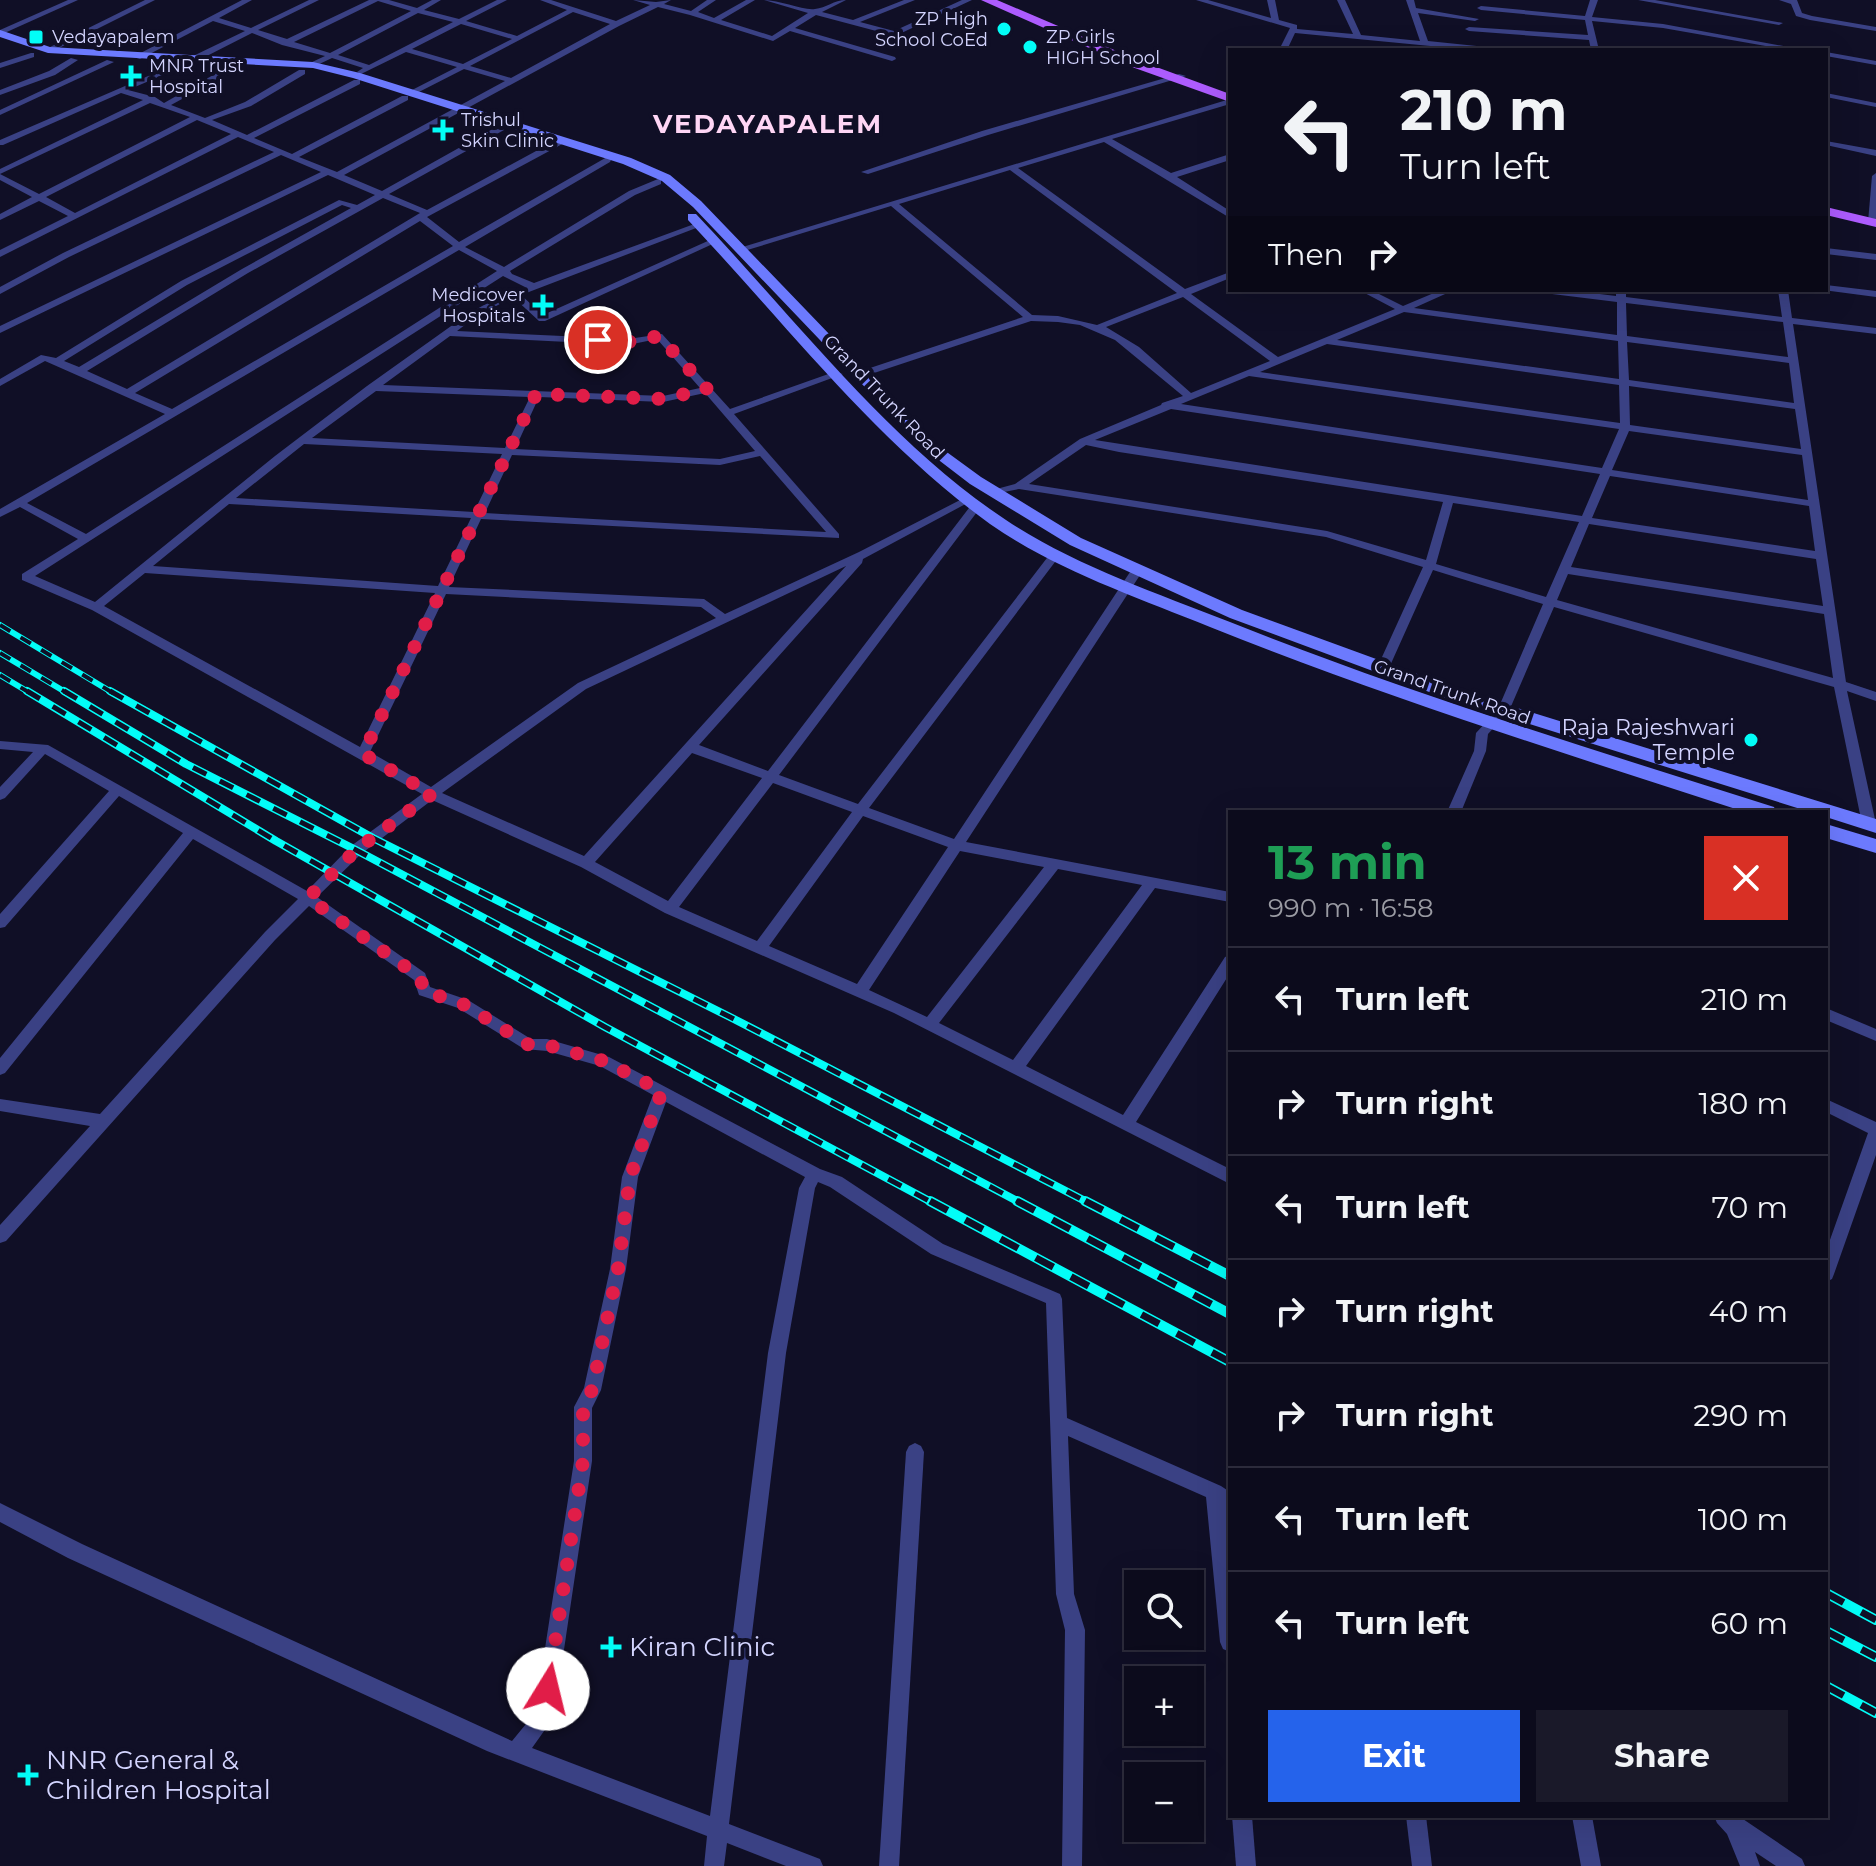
<!DOCTYPE html>
<html lang="en">
<head>
<meta charset="utf-8">
<style>
  body { margin:0; font-family:Montserrat,sans-serif; background:#1a1929; color:#f1f3f6; height:100vh; display:flex; flex-direction:column; font-size:30px; white-space:nowrap }
  * { box-sizing:border-box; margin:0 }
  p { font-size:26px; color:#9a9ba3 }
  .icon { flex:none; width:44px; height:44px; fill:none; stroke:currentColor; stroke-width:2; stroke-linecap:round; stroke-linejoin:round }
  .map { position:relative; flex:1; overflow:hidden }
  .panel { position:absolute; left:1228px; top:810px; width:600px; height:1008px; display:flex; flex-direction:column; background:#0c0b1c; border-radius:0px; box-shadow:0 8px 32px #0002,0 0 0 2px #2c2b3b }
  .panel>* { flex:none }
  .top-card { position:absolute; left:1228px; top:48px; width:600px; height:244px; border-radius:0px; box-shadow:0 8px 32px #0002,0 0 0 2px #2c2b3b; background:#0c0b1c; color:#f1f3f6; overflow:hidden }
  .buttons { position:absolute; left:1124px; top:1570px; display:grid; gap:16px }
  .buttons a { display:grid; place-items:center; width:80px; height:80px; border-radius:0px; background:#0c0b1c; box-shadow:0 8px 32px #0002,0 0 0 2px #2c2b3b; font-size:40px }
  .pin { position:absolute; display:grid; place-items:center; width:68px; height:68px; color:#fff; margin:-34px; border:4px solid #fff; border-radius:50%; box-shadow:0 2px 8px #0007 }
  .me { position:absolute; width:88px; margin:-44px; rotate:9deg; stroke-linejoin:round; filter:drop-shadow(0 0 6px #0008) }
  .turn { display:flex; align-items:center; gap:28px; height:168px; padding:0 40px; font-size:36px }
  .turn .icon { width:104px; height:104px; stroke-width:2.5 }
  .turn b { display:block; font-size:56px; line-height:68px }
  .then { display:flex; align-items:center; height:76px; padding:0 40px; background:#0003; gap:16px; font-size:30px }
  .round { display:grid; place-items:center; flex:none; width:84px; height:84px; border-radius:0px; background:#1a1929 }
  .summary { display:flex; align-items:center; justify-content:space-between; height:136px; padding:0 40px }
  h1 { font-size:48px; font-weight:700; line-height:60px; color:#1e9e55 }
  .primary-button { display:flex; gap:16px; margin-top:auto; padding:16px 40px }
  .primary-button a { flex:1; height:92px; border-radius:0px; background:#2563eb; color:#fff; font-size:32px; font-weight:700; line-height:92px; text-align:center }
  .primary-button a+a { background:#1a1929; color:#f1f3f6 }
  ul { padding:0; list-style:none }
  li { display:flex; align-items:center; gap:24px; height:104px; padding:0 40px; border-top:2px solid #2c2b3b }
  li div { flex:1 }
  li b { display:block; font-size:30px }
  li em { font-style:normal }
  .map>svg:first-child { display:block }
</style>
</head>
<body>
<div class="map">
<svg width="1876" height="1866" viewBox="0 0 1876 1866">
  <rect width="100%" height="100%" fill="#100f26"/>
  <g fill="none" stroke-linecap="round" stroke-linejoin="round">
    <!-- street -->
    <g fill="#3a4184" fill-rule="evenodd">
      <path d="M68 0H78L0 35V30Z"/>
      <path d="M145 0H155L51 52 44 50Z"/>
      <path d="M242 0H252L219 18 251 28 309 0H319L258 30 287 39 369 0H389L417 8 432 0H441L424 10 459 19 497 0H507L466 21 517 36 567 10 540 0H551L616 21 650 5 633 0 656 2 671 0 664 4 691 11 707 0H716L698 12 714 18 746 0H755L721 20 772 36 808 13 764 0C780 0 804 11 815 9 826 8 834 0 846 0L822 12 853 20 904 0H915L860 22 894 31 962 0H972L895 36 816 15 795 28 895 57 896 59 892 61 790 31 773 41 690 15 658 7 619 26 344 175 382 191 498 126H504V130L389 194 427 210 560 138H566V142L427 217 459 242 607 157 611 160 610 162 465 247 504 267 629 191 658 179 661 180V184L635 195 510 271 512 274 534 283 697 223 704 225 521 295 543 315 710 240 717 242 545 321H539L513 297 474 318 457 331 628 339 662 334 730 409 834 372 843 374 734 414 839 534V538L481 519 449 587 704 599 725 614 859 552 964 498H972L973 500 863 559 862 563 699 745 768 771 972 504H980V508L779 775 858 804 1050 554H1058V558L869 808 954 839 1132 569H1140L1142 572 966 842 1230 892V902L1155 888 1026 1066 1123 1115 1225 957 1230 955V973L1136 1122 1230 1169V1184L894 1013 665 913 581 867 432 800 361 854 317 897 425 973 430 987 468 1000 531 1039H547L609 1057 820 1169 842 1177 943 1244 1060 1294 1062 1299 1067 1418 1221 1486 1230 1492V1512L1226 1510 1230 1550V1652L1223 1649 1220 1642 1206 1497 1068 1436 1074 1594 1085 1630 1082 1866H1062L1065 1630 1056 1594 1046 1303 931 1254 830 1187 818 1182 815 1188 786 1353 729 1824 820 1859 823 1866H786L727 1843 724 1866H704L707 1836 487 1751 68 1558 0 1522V1503L82 1544 512 1741 535 1713 574 1461V1407L584 1388 610 1269 622 1177 653 1095 600 1066 547 1051 524 1049 458 1008 419 995 414 980 309 906 275 940 6 1241 0 1243V1225L90 1126 0 1111V1099L100 1114 265 932 298 899 193 839 5 1073 0 1075V1058L183 833 119 796 5 927 0 928V914L109 791 45 754 5 798 0 800V787L33 752 0 749V741L48 745 307 891 351 846 422 794 92 610 22 580V574L78 539 20 507 0 517V509L165 414 45 361 0 386V379L41 355 56 358 181 281 339 200 357 205 375 195 328 175 0 333V326L321 172 281 155 69 257 0 294V287L63 253 274 152 238 137 0 257V250L68 216 39 201 0 220V214L32 197 0 180V169L143 100 121 93 3 145H0V140L176 64H179V68L128 90 155 97 164 103 229 66H235V70L171 105 205 118 245 102 299 70H305V74L251 106 212 120 247 135 354 80H360V84L254 138 292 154 402 96H408V100L299 157 337 172 505 81 464 69 415 94H412V90L457 67 406 52 361 74 357 72 363 68 332 58 313 67H310V63L325 56 282 45 252 33 197 61H191V57L245 31 213 21 140 59 133 57ZM378 1 411 11 330 53 294 42ZM573 12 610 24 511 78 470 66ZM418 13 453 22 369 65 338 55ZM461 24 512 39 463 64 412 49ZM150 103 190 117 39 194 0 174ZM197 120 231 134 75 213 46 197ZM383 198 420 213 127 389 87 371 248 273ZM342 205 351 208 242 269 79 367 64 361 187 285ZM420 221 453 246 172 409 135 393ZM459 250 497 271 86 534 27 503ZM503 276 525 287 500 296 468 314 367 386 275 456 95 602 35 576ZM450 336 628 345 657 339 700 388 663 396 383 385ZM376 391 530 397 505 448 312 438ZM705 393 755 451 720 459 515 449 539 397 663 402ZM304 444 502 454 474 512 236 498ZM512 455 720 465 760 456 826 532 485 513ZM229 504 471 518 438 586 153 566ZM846 566 584 856 442 793 586 689ZM145 573 435 593 360 747 104 606ZM446 594 701 607 716 618 578 683 431 787 370 752ZM692 753 762 778 668 901 595 862ZM773 783 852 812 757 941 679 907ZM863 816 948 847 857 984 769 946ZM960 851 1044 867 927 1017 869 990ZM1058 869 1142 885 1013 1060 939 1023ZM666 1102 805 1177 799 1188 768 1353 710 1816 532 1748 554 1717 592 1461V1408L601 1390 626 1269 638 1177Z"/>
      <path d="M1196 0H1208L1271 18 1267 0H1275L1279 20 1297 25V29L1353 34 1337 0H1345L1361 35 1420 41 1406 0H1414L1416 8 1479 19 1475 21 1418 13 1428 41 1496 48 1500 50H1472L1295 33 1287 50H1279L1290 28Z"/>
      <path d="M1590 0H1598L1592 17 1663 24 1805 50H1788L1663 28 1592 21 1599 50H1591L1589 40 1469 31 1465 29 1469 27 1588 35 1585 20 1481 10 1477 8 1481 6 1585 16Z"/>
      <path d="M1638 0H1655L1783 23 1779 25Z"/>
      <path d="M1779 0H1797L1802 13 1812 16 1876 27V31L1810 20 1796 16 1791 4Z"/>
      <path d="M1826 52 1876 61V65L1826 56Z"/>
      <path d="M31 53H34V57L0 68V63Z"/>
      <path d="M71 58 78 60 55 75 0 95V90L49 71Z"/>
      <path d="M107 60 114 62 0 115V110Z"/>
      <path d="M1179 74 1186 76 988 135 868 174 861 172 982 131Z"/>
      <path d="M1826 93 1876 103V107L1826 97Z"/>
      <path d="M1230 99V104L1112 139 1171 173 1230 154V160L1177 177 1230 211V218L1104 142 1018 168 1185 289 1230 272V278L1191 294 1278 357 1395 309 1359 290H1371L1403 306 1441 290H1454L1414 308 1617 335V302L1544 293 1539 290H1567L1616 296V290H1626V297L1782 317 1778 290H1788L1792 318 1876 328V334L1793 324 1846 682 1876 692V701L1847 691 1876 824 1874 827 1869 829 1862 824 1834 687 1554 607 1509 711 1488 734 1486 751 1461 812H1447L1474 751 1476 733 1498 709 1543 604 1433 570 1389 668 1387 671H1379L1377 668 1423 567 1326 537 1019 489 989 495V491L1015 484 1080 439 1161 405 1162 403 1183 396 1115 340 1080 325 1058 322 1031 321 862 377 857 374 858 372 1023 317 891 206 744 251 736 249ZM1010 170 1177 293 1097 325 1058 316 1032 315 899 204ZM1183 297 1270 361 1191 393 1139 347 1106 327ZM1626 303 1783 322 1788 357 1627 336ZM1404 312 1618 341 1619 379 1337 340ZM1627 342 1789 363 1794 403 1629 380ZM1327 344 1619 385 1620 423 1260 372ZM1249 376 1619 429 1602 468 1181 404ZM1629 386 1795 409 1801 449 1630 425ZM1171 409 1600 474 1582 516 1095 440ZM1629 431 1802 455 1808 500 1612 470ZM1086 445 1119 452 1443 502 1426 560 1327 531 1029 484ZM1610 476 1809 506 1815 551 1592 518ZM1453 503 1579 522 1546 597 1436 564ZM1589 524 1816 559 1823 606 1571 567ZM1568 574 1824 614 1833 678 1557 600Z"/>
      <path d="M1826 141 1876 150V156L1826 145Z"/>
      <path d="M1876 173V223L1872 225 1868 222 1872 176Z"/>
      <path d="M1826 248 1876 254V260L1826 254Z"/>
      <path d="M1826 285 1876 291V297L1823 290H1826Z"/>
      <path d="M1826 1008 1876 1029V1041L1826 1020Z"/>
      <path d="M1826 1099 1876 1122V1155L1834 1274 1832 1279 1826 1282V1251L1868 1133 1826 1112Z"/>
      <path d="M915 1443 921 1446 924 1452 899 1866H879L906 1452 909 1446Z"/>
      <path d="M1232 1816H1252L1256 1866H1236Z"/>
      <path d="M1406 1816H1426L1432 1866H1412Z"/>
      <path d="M1572 1816H1592L1601 1866H1581Z"/>
      <path d="M1714 1816 1740 1817 1802 1859 1805 1866H1776L1755 1852 1760 1866H1740L1727 1834 1717 1823Z"/>
    </g>
    <!-- secondary -->
    <g fill="#6c7afe" fill-rule="evenodd">
      <path d="M0 30 50 47 313 62 360 73 631 158 670 175 701 201 933 442 981 477 1081 538 1242 610 1472 694 1876 819V833L1826 817V812H1810L1440 696 1230 618 1070 545 970 484 923 448 693 207 662 181 623 164 353 78 313 68 48 53 0 37Z"/>
      <path d="M688 214H696C794 317 888 442 1006 520 1074 565 1154 592 1230 622 1408 693 1591 749 1774 807L1776 812H1745C1566 754 1385 697 1210 627 1136 597 1056 570 990 524 874 440 785 323 688 220Z"/>
      <path d="M1826 824 1876 839V853L1826 838Z"/>
    </g>
    <!-- primary -->
    <g fill="#ad5cfe" fill-rule="evenodd">
      <path d="M981 0H997L1140 61 1230 94V102L1132 67Z"/>
      <path d="M1826 207 1876 219V227L1826 215Z"/>
    </g>
    <defs>
      <g id="rail-far2">
        <path d="M0 625 113 693"/>
        <path d="M0 653 67 693"/>
        <path d="M0 675 30 693"/>
      </g>
      <g id="rail-far1">
        <path d="M27 691 276 841 605 1027 933 1203"/>
        <path d="M64 691 186 764 356 850 1021 1203"/>
        <path d="M110 691 373 838 730 1017 1089 1203"/>
      </g>
      <g id="rail">
        <path d="M930 1201 1230 1362"/>
        <path d="M1017 1201 1230 1314"/>
        <path d="M1085 1201 1230 1276"/>
        <path d="M1826 1593 1876 1620"/>
        <path d="M1826 1631 1876 1657"/>
        <path d="M1826 1686 1876 1713"/>
      </g>
    </defs>
    <!-- rail-far2 casing -->
    <use href="#rail-far2" stroke="#02fdf7" stroke-width="6"/>
    <!-- rail-far1 casing -->
    <use href="#rail-far1" stroke="#02fdf7" stroke-width="8"/>
    <!-- rail casing -->
    <use href="#rail" stroke="#02fdf7" stroke-width="10"/>
    <!-- rail-far2 -->
    <use href="#rail-far2" stroke="#100f26" stroke-width="4" stroke-dasharray="12" stroke-linecap="butt"/>
    <!-- rail-far1 -->
    <use href="#rail-far1" stroke="#100f26" stroke-width="5" stroke-dasharray="15" stroke-linecap="butt"/>
    <!-- rail -->
    <use href="#rail" stroke="#100f26" stroke-width="7" stroke-dasharray="20" stroke-linecap="butt"/>
  </g>
  <g fill="none" stroke-linecap="round" stroke-linejoin="round">
    <!-- route -->
    <path stroke="#e11d48" stroke-width="14" stroke-dasharray="0 25.2" d="M548 1689 583 1461V1407L592 1390 618 1269 630 1177 662 1091 604 1061 547 1045H529L463 1004 424 991 420 977 308 898 356 850 432 794 363 754 536 394 663 399 707 389 659 336 628 342 598 340"/>
  </g>
  <!-- markers -->
  <g fill="#02fdf7" stroke="#100f26" stroke-width="3">
    <circle cx="1004" cy="29" r="8"/>
    <rect x="28" y="29" width="16" height="16" rx="4"/>
    <circle cx="1030" cy="47" r="8"/>
    <path d="M127 64h8v8h8v8h-8v8h-8v-8h-8v-8h8z"/>
    <path d="M439 118h8v8h8v8h-8v8h-8v-8h-8v-8h8z"/>
    <path d="M539 293h8v8h8v8h-8v8h-8v-8h-8v-8h8z"/>
    <circle cx="1751" cy="740" r="8"/>
    <path d="M607 1635h8v8h8v8h-8v8h-8v-8h-8v-8h8z"/>
    <path d="M24 1763h8v8h8v8h-8v8h-8v-8h-8v-8h8z"/>
  </g>
  <g text-anchor="middle" dominant-baseline="central" stroke-width="8" stroke-linejoin="round" paint-order="stroke">
    <!-- far-poi labels -->
    <g font-size="18" fill="#d4d5ff" stroke="#100f26" text-anchor="start">
      <text x="988" y="19" text-anchor="end">ZP High<tspan x="988" dy="21">School CoEd</tspan></text>
      <text x="52" y="37">Vedayapalem</text>
      <text x="1046" y="37">ZP Girls<tspan x="1046" dy="21">HIGH School</tspan></text>
      <text x="149" y="66">MNR Trust<tspan x="149" dy="21">Hospital</tspan></text>
      <text x="461" y="120">Trishul<tspan x="461" dy="21">Skin Clinic</tspan></text>
      <text x="525" y="295" text-anchor="end">Medicover<tspan x="525" dy="21">Hospitals</tspan></text>
    </g>
    <!-- far-street labels -->
    <g font-size="18" fill="#d4d5ff" stroke="#100f26">
      <text transform="translate(884 397) rotate(46)">Grand Trunk Road</text>
      <text transform="translate(1452 692) rotate(19)">Grand Trunk Road</text>
    </g>
    <!-- poi labels -->
    <g font-size="22" fill="#d4d5ff" stroke="#100f26" text-anchor="end">
      <text x="1735" y="727">Raja Rajeshwari<tspan x="1735" dy="25">Temple</tspan></text>
    </g>
    <!-- far-district labels -->
    <g font-size="26" font-weight="bold" letter-spacing="2" fill="#ffd6f5" stroke="#100f26">
      <text x="768" y="124">VEDAYAPALEM</text>
    </g>
    <!-- near-poi labels -->
    <g font-size="26" fill="#d4d5ff" stroke="#100f26" text-anchor="start">
      <text x="629" y="1647">Kiran Clinic</text>
      <text x="46" y="1760">NNR General &amp;<tspan x="46" dy="30">Children Hospital</tspan></text>
    </g>
  </g>
</svg>
<div class="buttons">
<a><svg class="icon" aria-label="search" viewBox="0 0 24 24"><circle cx="10" cy="10" r="6"/><path d="M15 15l6 6"/></svg></a>
<a>+</a>
<a>−</a>
</div>
<div class="pin" style="left:598px;top:340px;background:#d93025"><svg class="icon" aria-label="arrive" viewBox="0 0 24 24"><path d="M6 21V4h12l-3 4 3 4H6"/></svg></div>
<svg class="me" style="left:548px;top:1689px" viewBox="-20 -20 40 40"><circle r="19" fill="#fff"/><path d="M0-13L10 11 0 6-10 11z" fill="#e11d48"/></svg>
<div class="top-card">
<div class="turn"><svg class="icon" aria-label="left" viewBox="0 0 24 24"><path d="M17 20v-9H6M10 6l-5 5 5 5"/></svg><div><b>210 m</b>Turn left</div></div>
<div class="then">Then<svg class="icon" aria-label="right" viewBox="0 0 24 24"><path d="M7 20v-9h11M14 6l5 5-5 5"/></svg></div>
</div>
<section class="panel">
<div class="summary"><div><h1>13 min</h1><p>990 m · 16:58</p></div><a class="round" style="background:#d93025;color:#fff"><svg class="icon" aria-label="close" viewBox="0 0 24 24"><path d="M6 6l12 12M18 6L6 18"/></svg></a></div>
<ul>
<li><svg class="icon" aria-label="left" viewBox="0 0 24 24"><path d="M17 20v-9H6M10 6l-5 5 5 5"/></svg><div><b>Turn left</b></div><em>210 m</em></li>
<li><svg class="icon" aria-label="right" viewBox="0 0 24 24"><path d="M7 20v-9h11M14 6l5 5-5 5"/></svg><div><b>Turn right</b></div><em>180 m</em></li>
<li><svg class="icon" aria-label="left" viewBox="0 0 24 24"><path d="M17 20v-9H6M10 6l-5 5 5 5"/></svg><div><b>Turn left</b></div><em>70 m</em></li>
<li><svg class="icon" aria-label="right" viewBox="0 0 24 24"><path d="M7 20v-9h11M14 6l5 5-5 5"/></svg><div><b>Turn right</b></div><em>40 m</em></li>
<li><svg class="icon" aria-label="right" viewBox="0 0 24 24"><path d="M7 20v-9h11M14 6l5 5-5 5"/></svg><div><b>Turn right</b></div><em>290 m</em></li>
<li><svg class="icon" aria-label="left" viewBox="0 0 24 24"><path d="M17 20v-9H6M10 6l-5 5 5 5"/></svg><div><b>Turn left</b></div><em>100 m</em></li>
<li><svg class="icon" aria-label="left" viewBox="0 0 24 24"><path d="M17 20v-9H6M10 6l-5 5 5 5"/></svg><div><b>Turn left</b></div><em>60 m</em></li>
</ul>
<div class="primary-button"><a>Exit</a><a>Share</a></div>
</section>
</div>
</body>
</html>
